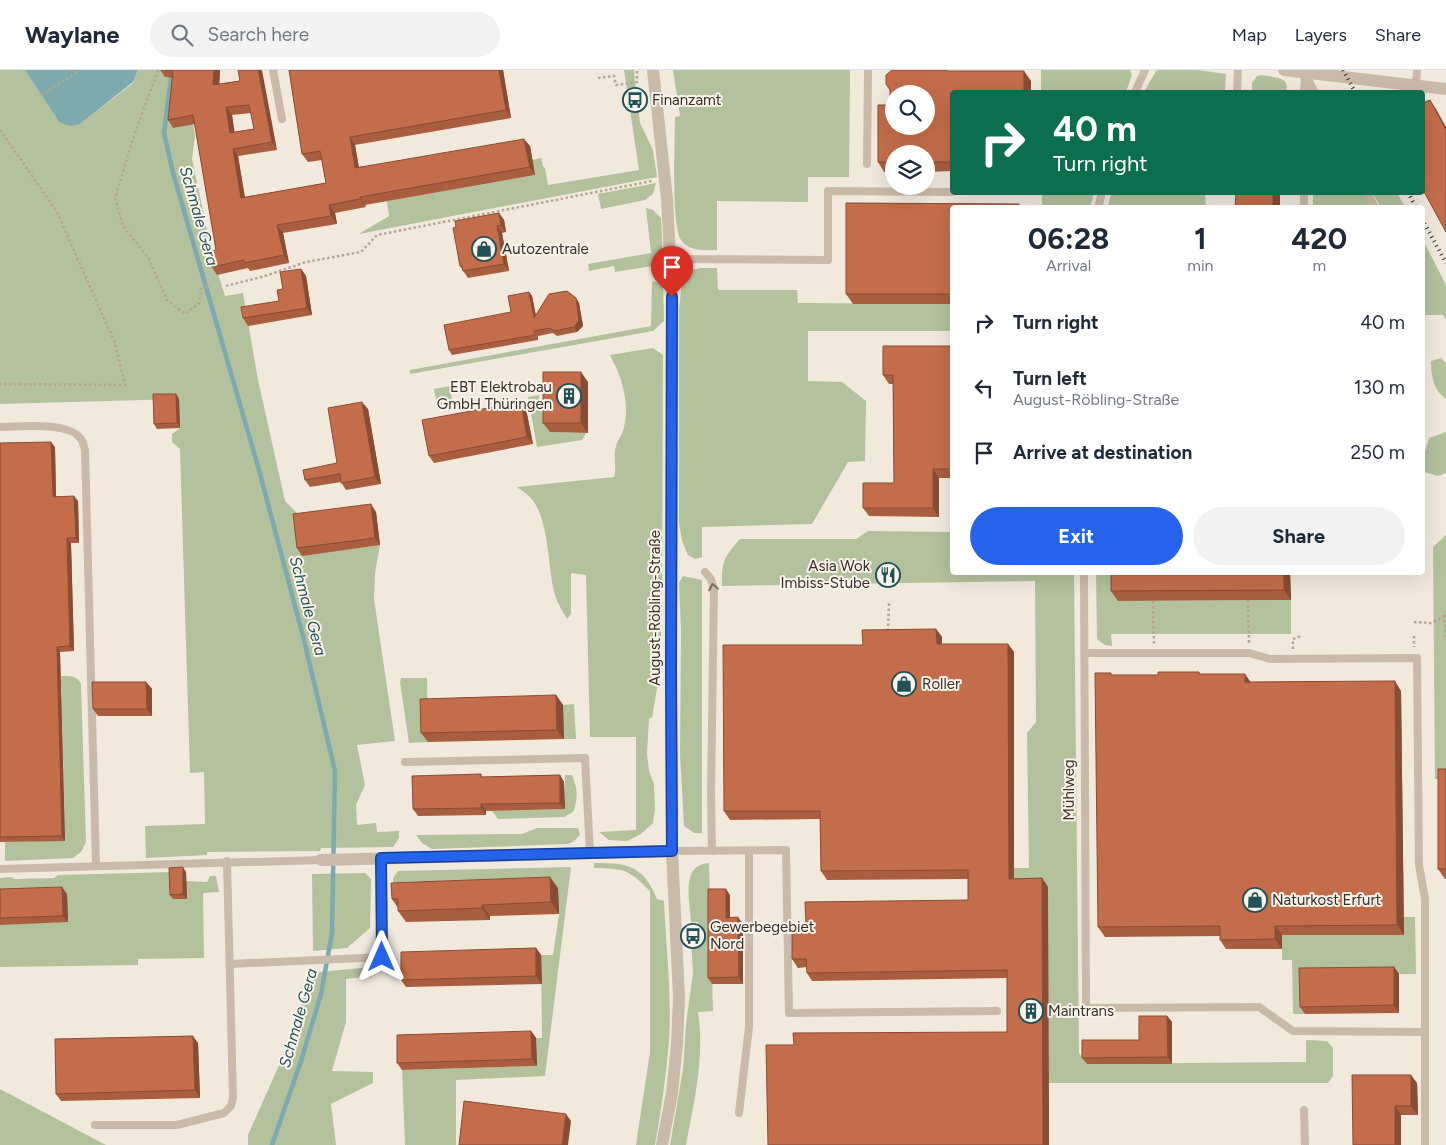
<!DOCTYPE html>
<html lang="en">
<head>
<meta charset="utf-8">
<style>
  body { margin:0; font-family:Figtree,sans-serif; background:#f2f2f3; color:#1f2937; height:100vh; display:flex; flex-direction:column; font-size:19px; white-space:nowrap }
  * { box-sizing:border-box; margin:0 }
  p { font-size:16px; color:#747a83 }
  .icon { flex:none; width:28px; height:28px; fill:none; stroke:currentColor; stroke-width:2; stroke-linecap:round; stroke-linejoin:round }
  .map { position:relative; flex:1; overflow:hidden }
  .details { position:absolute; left:950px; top:135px; width:475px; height:370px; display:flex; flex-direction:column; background:#fff; border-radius:5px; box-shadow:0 5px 20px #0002 }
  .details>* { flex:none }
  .guide { position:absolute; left:950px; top:20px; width:475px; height:105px; border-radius:5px; box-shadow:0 5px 20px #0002; background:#0b6e4f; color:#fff; overflow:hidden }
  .controls { position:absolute; left:885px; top:15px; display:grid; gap:10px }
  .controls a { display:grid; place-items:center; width:50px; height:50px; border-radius:50%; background:#fff; box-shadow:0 5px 20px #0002; font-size:25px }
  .pin { position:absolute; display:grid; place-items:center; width:42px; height:42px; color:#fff; margin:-51px -21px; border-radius:50% 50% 50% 0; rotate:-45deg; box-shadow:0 0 5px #0007 }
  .pin .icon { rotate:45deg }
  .me { position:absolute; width:55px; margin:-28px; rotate:0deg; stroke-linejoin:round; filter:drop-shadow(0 0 4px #0008) }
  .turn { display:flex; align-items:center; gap:18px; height:105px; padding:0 20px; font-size:22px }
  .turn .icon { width:65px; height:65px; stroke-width:2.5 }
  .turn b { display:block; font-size:35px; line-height:42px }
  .eta { display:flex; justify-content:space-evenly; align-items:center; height:85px; text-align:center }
  .eta b { font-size:30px; font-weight:700; line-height:35px }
  .action { display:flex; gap:10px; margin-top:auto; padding:10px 20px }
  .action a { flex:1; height:58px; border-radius:30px; background:#2563eb; color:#fff; font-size:20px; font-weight:700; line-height:58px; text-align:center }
  .action a+a { background:#f2f2f3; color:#1f2937 }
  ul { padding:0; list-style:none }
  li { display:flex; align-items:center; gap:15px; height:65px; padding:0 20px }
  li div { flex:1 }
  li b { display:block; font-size:19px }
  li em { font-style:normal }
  header { display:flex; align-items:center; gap:30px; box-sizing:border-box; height:70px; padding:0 25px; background:#fff; border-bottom:1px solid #e0e1e3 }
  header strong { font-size:24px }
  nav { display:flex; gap:28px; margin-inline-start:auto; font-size:18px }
  .search { width:350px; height:45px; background:#f2f2f3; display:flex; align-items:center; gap:12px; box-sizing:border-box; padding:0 18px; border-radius:28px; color:#747a83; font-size:19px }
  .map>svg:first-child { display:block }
</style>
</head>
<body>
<header>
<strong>Waylane</strong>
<div class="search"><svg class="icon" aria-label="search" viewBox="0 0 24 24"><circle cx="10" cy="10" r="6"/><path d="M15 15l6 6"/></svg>Search here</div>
<nav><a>Map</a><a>Layers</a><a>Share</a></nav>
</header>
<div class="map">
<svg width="1446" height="1075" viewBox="0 0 1446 1075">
  <rect width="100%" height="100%" fill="#f2e9dd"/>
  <!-- green -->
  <g fill="#b3c19d">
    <path d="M0 0H25L59 52 80 54 133 13 138 0H166L165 7 179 9 173 57 193 54 195 66 192 89 213 188 225 226 243 223 258 310 285 431 300 446 302 485 380 475 375 503 374 529 395 671 357 675 365 715 356 735 357 755 376 753 377 762 399 761V768L393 777 321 778 320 781 207 782V785L146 788 145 756 205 754 204 702 190 703 180 379 172 372V364L180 358 179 329 0 334Z"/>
    <path d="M624 0H634L640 53 653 80 657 107 359 164 389 146 387 131 535 105 532 90 541 88 543 96 545 98 548 115 639 100Z"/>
    <path d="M673 0H850L849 107H808V132L717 131V180C704 180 690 182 681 170 671 157 675 69 675 47L680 46Z"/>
    <path d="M1041 0H1130L1132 5 1126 22H1041Z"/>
    <path d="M1159 0H1198L1226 4 1225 22H1144L1156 1Z"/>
    <path d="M1263 5 1279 8 1285 11 1287 16 1286 22H1252V13L1257 6Z"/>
    <path d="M656 113 653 124 645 130 601 139 598 124Z"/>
    <path d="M1042 123V122L1094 123 1090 138 1042 137Z"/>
    <path d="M1111 123H1205L1206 137H1108Z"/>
    <path d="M1313 123H1364L1371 137H1313Z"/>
    <path d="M1372 123H1397L1405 137H1381Z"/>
    <path d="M646 138 653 140 661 148 663 190 652 196 615 202 614 196 589 201 588 194 651 183Z"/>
    <path d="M1423 170 1446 215V250L1443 245H1425L1422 232Z"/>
    <path d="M700 198H717L718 220H797L798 233 952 234V261H808V311L842 312 866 331 865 391 848 392 812 454 702 457V487L695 489 688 485 682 471 679 453V238L682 213 689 201Z"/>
    <path d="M652 211 663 214 664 251 653 261 410 304V300L651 256Z"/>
    <path d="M653 278 663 285 662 540 660 601 652 648H649L647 684 649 701 654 714 655 739 653 753 641 764 627 771 609 770 599 762 636 760V667H590L586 505 571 503V544L567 549C561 539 555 529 553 517 548 491 548 446 530 427 526 423 521 420 517 417L614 407C617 397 613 385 616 376 618 369 623 364 624 357 630 332 622 308 610 285Z"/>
    <path d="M1441 288 1446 293V329C1433 320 1431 305 1431 291Z"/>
    <path d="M450 316 453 337 438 340 434 319Z"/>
    <path d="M539 325 541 342 550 340V362L586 363 582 370 537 377 528 327Z"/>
    <path d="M1446 362V403L1438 406 1424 402 1423 388 1429 368Z"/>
    <path d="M868 461 952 462V502L1074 503 1079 983 1087 994 1306 992V970L1327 971 1333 978V1006L1328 1013H1049L1048 817H1014V798H1029L1027 663 1036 652 1035 511 722 516C721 492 725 486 740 469H856Z"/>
    <path d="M1446 465V709H1435L1433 477Z"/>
    <path d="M1096 503H1143L1118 531 1291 530V564H1111L1112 576 1105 575 1097 569Z"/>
    <path d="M683 506 702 510V763H694L684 756 680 685 681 560 679 513Z"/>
    <path d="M61 606C69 606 77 605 81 614L86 772 81 782 73 788 5 791V772L65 770Z"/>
    <path d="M401 608H427L428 672 409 673 400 612Z"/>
    <path d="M574 634 576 669H564L563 635Z"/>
    <path d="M565 705H572C578 719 578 728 573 742L564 747 498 749 492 741 565 739Z"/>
    <path d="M537 758H578L580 765 574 771 568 774 432 779 422 773 416 765 522 764Z"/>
    <path d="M594 793C628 793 643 795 657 829L664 831C666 877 672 925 669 972 666 1007 661 1041 655 1075H636L650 982V821C627 798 625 799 594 798Z"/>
    <path d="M709 793 713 941 698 942C705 987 694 1031 686 1075H670L683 999 686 954 693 903 691 869 698 867V852H691C690 831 680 795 709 793Z"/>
    <path d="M571 797 545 1006 456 1010V1075H405L402 1000 537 996 536 968H542L541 885H553L559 844 393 825V808L398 801Z"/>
    <path d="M173 802 174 829H187L186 811 207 812 210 806H216L219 822 203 823 204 888 138 889V895L0 897V808L11 807 15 809 54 808 58 805Z"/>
    <path d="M365 803 371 809 370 858 347 878 313 881 312 804Z"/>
    <path d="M1403 847H1415L1416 904 1305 905V944H1293L1292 890H1282V865H1403Z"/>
    <path d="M372 897V906L346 909V952L332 1001 373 1002V1013L331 1034 336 1075H248V1065L296 957 309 903Z"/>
    <path d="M0 1019 106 1075H0Z"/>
  </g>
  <!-- water -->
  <path fill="#7daaaf" d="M25 0H138L133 12 80 54 70 56 59 52Z"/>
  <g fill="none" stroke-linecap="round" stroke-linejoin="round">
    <!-- stream -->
    <path stroke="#7daaaf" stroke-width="4.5" d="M171 8 164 63 173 103 259 400 304 570 335 701 332 863 321 924 301 991 272 1075"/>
    <!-- path -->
    <g stroke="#b6a494" stroke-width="2.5" stroke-dasharray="2.5 2.5" stroke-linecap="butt">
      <path d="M158 0 134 66 115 128 123 156 149 189 167 230 185 244 199 233 201 219 210 216"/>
      <path d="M598 8 614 6 616 15 637 12V0"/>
      <path d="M41 25 80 0"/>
      <path d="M0 60 56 140 115 273 125 315 0 314"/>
      <path d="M226 216 265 206 306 192 361 182 377 165 652 111"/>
      <path d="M1248 530 1249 574"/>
      <path d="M1153 531 1154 574"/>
      <path d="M1446 540 1444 548 1446 570"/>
      <path d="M1414 552 1431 553 1446 546"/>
      <path d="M888 561 889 533"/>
      <path d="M1414 566V577"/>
      <path d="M1293 579V569L1301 566"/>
    </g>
    <!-- service -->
    <g stroke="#cabaa9" stroke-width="8">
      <path d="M273 0 282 49"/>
      <path d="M1305 2 1314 22"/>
      <path d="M1416 16 1417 0"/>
      <path d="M1135 22 1145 0"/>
      <path d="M1237 22 1238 0"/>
      <path d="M1304 22 1305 5"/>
      <path d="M867 94 868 0"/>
      <path d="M1304 122V138"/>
      <path d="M1367 122 1375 138"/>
      <path d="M1098 138 1102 122"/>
      <path d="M670 189 828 190V121L952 122"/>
      <path d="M0 357C20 357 69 351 81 369 83 371 84 377 85 380L96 796"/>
      <path d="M705 502 711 509 714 519 711 723 712 781"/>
      <path d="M1084 502 1086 938 1259 937 1293 961 1425 962"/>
      <path d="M1085 583H1249L1270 589 1417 588 1419 795 1425 829V1075"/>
      <path d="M405 692 585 688 590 783"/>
      <path d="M672 781 786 780 789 943 997 941"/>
      <path d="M0 799 321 790"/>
      <path d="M230 894 383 887 381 788"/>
      <path d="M1304 1040 1305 1075"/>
      <path d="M739 1043 749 957V781"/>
      <path d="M95 1055H177L224 1043 231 1036 233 1028 227 791"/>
    </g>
    <!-- minor -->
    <g stroke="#cabaa9" stroke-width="12">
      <path d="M1284 0 1446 19"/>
      <path d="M321 790 672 781"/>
    </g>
    <!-- tertiary -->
    <path stroke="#cabaa9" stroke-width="12" d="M653 0 667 129 672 227 671 602 672 781 679 928 677 974 672 1023 662 1075"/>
    <!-- rail -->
    <g stroke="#372e29" stroke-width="4" stroke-dasharray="1 4" stroke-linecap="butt">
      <path d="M1343 0 1355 22"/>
      <path d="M1408 122 1416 138"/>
      <path d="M1422 149 1446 193"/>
    </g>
  </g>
  <!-- wall -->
  <g fill="#a95e40" fill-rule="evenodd">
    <path d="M160 0H220L219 14 240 11 277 80 238 86 245 127 326 113 322 90 308 92 302 84 289 0H503L511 48 355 75 359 97 530 76 535 105 365 135 366 137 335 143 337 154 283 163 289 193 250 201 248 198 217 205 212 197 216 180 195 54 173 58 168 50 172 8 165 7ZM251 43 254 59 234 62 232 45Z"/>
    <path d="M950 1 1031 11 952 22V101L926 102V84H894V102H884L878 92Z"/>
    <path d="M846 133 1019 134 1021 138H952V234H853L846 224Z"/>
    <path d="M499 143 504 150 506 162 502 163 509 201 468 208 460 196Z"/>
    <path d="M301 199 306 206 312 245 248 256 243 248 279 231 283 219Z"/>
    <path d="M529 222 532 226 536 245 576 228 579 233 583 256 577 262 557 266 553 263 538 266V270L452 285 449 280 511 242Z"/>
    <path d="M952 276V408H939V447L869 446 863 438 894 413 893 314H889L883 305Z"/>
    <path d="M588 312V363L550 362 543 353Z"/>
    <path d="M176 324 179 329 180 358 157 359 154 354Z"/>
    <path d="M368 339 381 414 346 420 341 412 310 417 305 410 337 393Z"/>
    <path d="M526 339 533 374 434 393 429 386Z"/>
    <path d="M0 373 55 377 56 426 78 431 79 473H71L74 581 60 582 65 771 0 772Z"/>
    <path d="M376 442 380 475 302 486 297 478Z"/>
    <path d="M1290 502 1291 530 1118 531 1111 521Z"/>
    <path d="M936 559 942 567V574H1008L1014 582V809L1042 808 1048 817 1049 1075 794 975 1007 962V908L812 911 807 903V897L798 898 792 889 806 855 968 830V809L827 810 821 801 820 749 730 750 724 741 863 575Z"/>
    <path d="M1199 602 1200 604 1251 612 1401 621 1404 865H1282V879H1226L1220 870V866L1105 867 1098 857 1113 605H1158Z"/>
    <path d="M146 612 152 619V646H98L93 639Z"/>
    <path d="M556 625 563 635 564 669 428 672 421 663Z"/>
    <path d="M1446 699V809H1445L1438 799Z"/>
    <path d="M481 704 482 707 560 705 564 712 565 739 486 741V745L418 746 413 739Z"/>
    <path d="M186 802 187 829H173L170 825Z"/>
    <path d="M558 818 559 844 490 846V850L406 852 398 841V838L392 829Z"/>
    <path d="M0 819 67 824 68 852 0 855Z"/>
    <path d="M730 825V847L743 854V914H712L708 908Z"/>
    <path d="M536 878 541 885 542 914 406 917 401 910Z"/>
    <path d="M1394 897 1399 904V943L1305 944 1300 937Z"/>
    <path d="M1167 946 1172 952V994H1087L1082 988 1139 970Z"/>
    <path d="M531 961 536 968 537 996 402 1000 397 993Z"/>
    <path d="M198 973 200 1028 61 1031 56 1024Z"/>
    <path d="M1417 1013 1418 1045H1401V1075H1353Z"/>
  </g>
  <!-- shaded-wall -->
  <g fill="#894c34">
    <path d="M214 0H220L219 23 213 15Z"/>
    <path d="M258 0H262L277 80 272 72Z"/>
    <path d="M499 0H503L511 48 506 40Z"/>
    <path d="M1024 1 1031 11V22H1024Z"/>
    <path d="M1430 30 1436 39 1446 57V60Z"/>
    <path d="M226 37 232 45 236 71 230 63Z"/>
    <path d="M350 67 355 75 360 106 355 98Z"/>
    <path d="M524 69 530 76 535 105 530 97Z"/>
    <path d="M233 79 238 86 246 136 241 128Z"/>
    <path d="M1273 122 1280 123V138H1273Z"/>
    <path d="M360 127 365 135 366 137 360 129Z"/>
    <path d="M329 135 335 143 337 154 331 146Z"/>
    <path d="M499 143 504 150 506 162 501 155Z"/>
    <path d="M277 155 283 163 289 193 284 185Z"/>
    <path d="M497 156 502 163 509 201 504 194Z"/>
    <path d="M301 199 306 206 312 245 307 238Z"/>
    <path d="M529 222 532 226 537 253 534 248Z"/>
    <path d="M576 228 579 233 583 256 577 262 574 257Z"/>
    <path d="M581 302 588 312V363L581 353Z"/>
    <path d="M176 324 179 329 180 358 177 353Z"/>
    <path d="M362 332 368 339 381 414 375 407Z"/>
    <path d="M521 332 526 339 533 374 527 367Z"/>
    <path d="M51 372 55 377 56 432 53 427Z"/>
    <path d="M933 399 939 408V447L933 438Z"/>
    <path d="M74 426 78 431 79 473 76 468Z"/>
    <path d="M371 434 376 442 380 475 375 468Z"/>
    <path d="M67 468 71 473 74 581 70 576Z"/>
    <path d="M1284 502H1290L1291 530 1284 520Z"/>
    <path d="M936 559 942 567V582L937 574Z"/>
    <path d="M1008 574 1014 582V817L1009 809Z"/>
    <path d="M57 577 60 582 65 771 62 766Z"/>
    <path d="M1245 604 1252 614 1245 612Z"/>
    <path d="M1395 611 1401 621 1404 865 1397 855Z"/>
    <path d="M146 612 152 619V646L147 639Z"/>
    <path d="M556 625 563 635 564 669 557 660Z"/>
    <path d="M560 705 564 712 565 739 560 733Z"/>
    <path d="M481 734 486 741V745L481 738Z"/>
    <path d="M183 797 186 802 187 829 183 824Z"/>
    <path d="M550 807 558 818 559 844 551 832Z"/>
    <path d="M1042 808 1048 817 1049 1075H1043Z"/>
    <path d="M62 817 67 824 68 852 63 846Z"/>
    <path d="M726 819 730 825V854L726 848Z"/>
    <path d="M482 835 490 846V850L482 838Z"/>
    <path d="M738 847 743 854V914L739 907Z"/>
    <path d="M1275 856 1282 865V879L1275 869Z"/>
    <path d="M536 878 541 885 542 914 536 906Z"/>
    <path d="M1394 897 1399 904V943L1394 935Z"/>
    <path d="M1167 946 1172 952V994L1168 987Z"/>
    <path d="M531 961 536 968 537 996 532 989Z"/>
    <path d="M193 966 198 973 200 1028 195 1020Z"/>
    <path d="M1411 1005 1417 1013 1418 1045 1411 1036Z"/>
    <path d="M1395 1036 1401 1045V1075H1395Z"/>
    <path d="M566 1044 571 1051 568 1075H562Z"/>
  </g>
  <!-- building -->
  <g fill="#c46d4a" stroke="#894c34" fill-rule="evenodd">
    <path d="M165 0H214L213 15 240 11 238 0H258L272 72 233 79 241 128 326 113 320 81 302 84 289 0H499L506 40 350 67 355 98 524 69 530 97 360 127V129L329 135 331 146 277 155 284 185 244 193V190L212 197 209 182 216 180 193 45 168 50 173 1ZM249 35 254 59 230 63 226 37Z"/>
    <path d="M892 0H947V1H1024V22H952V92H926V84H894V92H878V35H890V20L886 14V5ZM894 24H926V56H894Z"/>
    <path d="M1430 30 1446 60V162L1422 118V33Z"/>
    <path d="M1236 122H1273V138H1235Z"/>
    <path d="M846 133 1019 134V138H952V224H846Z"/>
    <path d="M499 143 501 155 497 156 504 194 463 201 462 196H460L453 158 456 157 455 151Z"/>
    <path d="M301 199 307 238 243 248 241 237 279 231 277 220 283 219 280 202Z"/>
    <path d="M567 221 576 228 579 251 574 257 554 261 550 258 534 261 535 265 449 280 444 255 511 242 508 226 529 222 534 248 549 224Z"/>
    <path d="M883 276H952V399H933V438H863V413H894L893 305H883Z"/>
    <rect x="543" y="302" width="38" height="51"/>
    <path d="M153 324H176L177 353 154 354Z"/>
    <path d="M362 332 375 407 341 413 340 404 305 410 303 400 337 393 328 338Z"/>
    <path d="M521 332 527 367 429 386 422 350Z"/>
    <path d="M51 372 53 427 74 426 76 468H67L70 576 57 577 62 766 0 767V373Z"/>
    <path d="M371 434 375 468 297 478 293 444Z"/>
    <path d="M1111 502H1284V520L1111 521Z"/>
    <path d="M936 559 937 574H1008L1009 809 1042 808 1043 1075H768L766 975H794L793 963 1007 962V900L807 903 806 889H792V856L806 855 805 832 968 830V800L821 801 820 741H724L723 575H863L862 560Z"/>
    <path d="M1158 602H1199V604H1245V612L1395 611 1397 855 1275 856V869L1220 870V856L1098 857 1095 603H1111V605H1158Z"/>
    <path d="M92 612H146L147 639H93Z"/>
    <path d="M556 625 557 660 421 663 420 629Z"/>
    <rect x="1438" y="699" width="8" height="100"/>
    <path d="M481 704V707L560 705V733L481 734V738L413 739 412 706Z"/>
    <path d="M183 797V824L170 825 169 798Z"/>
    <path d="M550 807 551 832 482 835V838L398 841V829H392L391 813Z"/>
    <path d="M62 817 63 846 0 848V819Z"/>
    <path d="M708 819H726V848L738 847 739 907 708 908Z"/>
    <path d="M536 878V906L401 910V882Z"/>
    <path d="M1394 897V935L1300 937 1299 898Z"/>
    <path d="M1139 946H1167L1168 987 1082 988V970H1139Z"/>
    <path d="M531 961 532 989 397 993V965Z"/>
    <path d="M193 966 195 1020 56 1024 55 969Z"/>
    <path d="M1352 1005H1411V1036H1395V1075H1353Z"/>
    <path d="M464 1031 566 1044 562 1075H459Z"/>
  </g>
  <!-- one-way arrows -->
  <defs><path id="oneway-chevron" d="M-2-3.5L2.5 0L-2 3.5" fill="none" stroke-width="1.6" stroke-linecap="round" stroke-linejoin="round" transform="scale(1.25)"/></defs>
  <use stroke="#796d63" href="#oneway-chevron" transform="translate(713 517) rotate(-101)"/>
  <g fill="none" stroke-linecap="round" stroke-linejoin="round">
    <defs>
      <path id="route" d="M382 887 381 788 672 781 671 602 672 227"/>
    </defs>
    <!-- route casing -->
    <use href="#route" stroke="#184099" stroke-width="12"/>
    <!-- route -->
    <use href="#route" stroke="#2563eb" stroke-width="9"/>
  </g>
  <!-- icons -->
  <defs>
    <symbol id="bus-ring" viewBox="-11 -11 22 22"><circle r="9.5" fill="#faf3ea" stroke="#1f5258" stroke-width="1.5"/><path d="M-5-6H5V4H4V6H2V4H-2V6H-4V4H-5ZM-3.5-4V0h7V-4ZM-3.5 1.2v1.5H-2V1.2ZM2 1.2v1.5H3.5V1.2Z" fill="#1f5258"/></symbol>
    <symbol id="shop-ring" viewBox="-11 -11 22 22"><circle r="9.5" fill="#faf3ea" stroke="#1f5258" stroke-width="1.5"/><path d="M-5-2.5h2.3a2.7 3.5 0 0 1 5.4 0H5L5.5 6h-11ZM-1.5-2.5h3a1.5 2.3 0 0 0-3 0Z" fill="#1f5258"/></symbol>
    <symbol id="building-ring" viewBox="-11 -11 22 22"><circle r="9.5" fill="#faf3ea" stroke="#1f5258" stroke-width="1.5"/><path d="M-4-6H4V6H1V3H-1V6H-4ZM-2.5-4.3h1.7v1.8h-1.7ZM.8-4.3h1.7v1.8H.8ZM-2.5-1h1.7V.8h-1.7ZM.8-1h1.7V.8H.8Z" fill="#1f5258"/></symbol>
    <symbol id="restaurant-ring" viewBox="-11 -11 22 22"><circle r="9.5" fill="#faf3ea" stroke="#1f5258" stroke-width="1.5"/><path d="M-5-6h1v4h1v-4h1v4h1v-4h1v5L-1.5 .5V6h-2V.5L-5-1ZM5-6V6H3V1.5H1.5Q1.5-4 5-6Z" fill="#1f5258"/></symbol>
  </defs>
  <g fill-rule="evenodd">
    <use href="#bus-ring" x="621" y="16" width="28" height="28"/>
    <use href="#shop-ring" x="470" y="165" width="28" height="28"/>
    <use href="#building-ring" x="555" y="312" width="28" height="28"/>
    <use href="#restaurant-ring" x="874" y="491" width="28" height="28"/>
    <use href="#shop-ring" x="890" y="600" width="28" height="28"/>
    <use href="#shop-ring" x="1241" y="816" width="28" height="28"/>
    <use href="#bus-ring" x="679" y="852" width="28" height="28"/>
    <use href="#building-ring" x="1017" y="927" width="28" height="28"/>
  </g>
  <g text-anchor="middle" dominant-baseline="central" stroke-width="4" stroke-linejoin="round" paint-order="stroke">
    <!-- poi labels -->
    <g font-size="15" fill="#372e29" stroke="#faf3ea" text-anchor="start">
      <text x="652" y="30">Finanzamt</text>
      <text x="502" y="179">Autozentrale</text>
      <text x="552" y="317" text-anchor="end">EBT Elektrobau<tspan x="552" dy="17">GmbH Thüringen</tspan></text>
      <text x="870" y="496" text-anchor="end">Asia Wok<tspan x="870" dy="17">Imbiss-Stube</tspan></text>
      <text x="922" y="614">Roller</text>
      <text x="1272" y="830">Naturkost Erfurt</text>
      <text x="710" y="857">Gewerbegebiet<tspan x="710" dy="17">Nord</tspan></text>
      <text x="1048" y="941">Maintrans</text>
    </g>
    <!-- street labels -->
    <g font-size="15" fill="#372e29" stroke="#faf3ea">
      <text transform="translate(655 538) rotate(-90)">August-Röbling-Straße</text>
      <text transform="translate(1069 720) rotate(-90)">Mühlweg</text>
    </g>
    <!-- water labels -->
    <g font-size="16" font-style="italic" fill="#1f5258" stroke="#faf3ea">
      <text transform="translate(199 146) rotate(74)">Schmale Gera</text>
      <text transform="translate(308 536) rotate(75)">Schmale Gera</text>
      <text transform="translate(298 948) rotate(-74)">Schmale Gera</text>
    </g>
  </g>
</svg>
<div class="controls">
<a><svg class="icon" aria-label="search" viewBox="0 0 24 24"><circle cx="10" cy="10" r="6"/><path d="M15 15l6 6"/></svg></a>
<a><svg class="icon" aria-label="layers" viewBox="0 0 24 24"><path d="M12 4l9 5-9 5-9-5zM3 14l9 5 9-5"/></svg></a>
</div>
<div class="pin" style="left:672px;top:227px;background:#d93025"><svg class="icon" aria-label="arrive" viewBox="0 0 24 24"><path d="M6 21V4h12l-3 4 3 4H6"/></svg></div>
<svg class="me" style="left:382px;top:887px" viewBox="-20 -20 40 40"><path d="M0-17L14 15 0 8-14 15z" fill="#2563eb" stroke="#fff" stroke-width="4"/></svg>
<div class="guide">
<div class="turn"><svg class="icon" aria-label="right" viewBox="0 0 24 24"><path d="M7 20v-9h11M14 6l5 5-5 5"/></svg><div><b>40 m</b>Turn right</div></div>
</div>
<section class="details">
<div class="eta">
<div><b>06:28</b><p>Arrival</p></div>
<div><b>1</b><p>min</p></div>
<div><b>420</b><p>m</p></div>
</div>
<ul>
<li><svg class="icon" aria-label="right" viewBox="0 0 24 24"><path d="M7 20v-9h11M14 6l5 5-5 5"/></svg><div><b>Turn right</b></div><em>40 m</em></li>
<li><svg class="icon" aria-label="left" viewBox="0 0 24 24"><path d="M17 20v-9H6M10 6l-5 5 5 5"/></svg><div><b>Turn left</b><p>August-Röbling-Straße</p></div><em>130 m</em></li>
<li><svg class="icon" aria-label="arrive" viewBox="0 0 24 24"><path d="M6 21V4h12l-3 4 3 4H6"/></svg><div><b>Arrive at destination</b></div><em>250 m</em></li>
</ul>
<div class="action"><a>Exit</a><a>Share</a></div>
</section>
</div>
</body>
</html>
